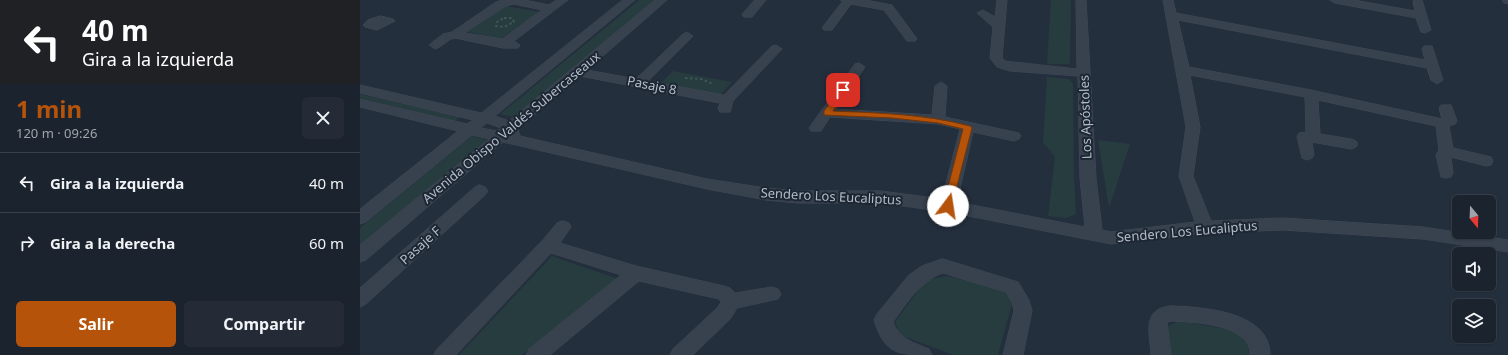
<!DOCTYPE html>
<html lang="es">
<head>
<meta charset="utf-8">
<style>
  body { margin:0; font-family:"Noto Sans",sans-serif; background:#242b36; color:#f1f3f6; height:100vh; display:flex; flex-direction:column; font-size:15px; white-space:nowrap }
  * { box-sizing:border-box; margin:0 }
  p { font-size:13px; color:#a0a4aa }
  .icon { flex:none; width:22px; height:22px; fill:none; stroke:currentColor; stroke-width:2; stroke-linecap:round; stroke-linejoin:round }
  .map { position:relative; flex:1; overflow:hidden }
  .side { display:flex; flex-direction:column; background:#1b232e; width:360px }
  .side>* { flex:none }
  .top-card { background:#202124; color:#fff; overflow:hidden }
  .needle { width:26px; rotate:161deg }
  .tools { position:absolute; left:1092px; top:195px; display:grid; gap:8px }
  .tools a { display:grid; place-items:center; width:44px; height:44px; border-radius:6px; background:#1b232e; box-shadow:0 1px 3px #0004,0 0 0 1px #39404a; font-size:20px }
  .pin { position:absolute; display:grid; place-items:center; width:34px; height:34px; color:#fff; margin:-17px; border-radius:8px; box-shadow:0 2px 6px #0006 }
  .me { position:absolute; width:44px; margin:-22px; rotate:14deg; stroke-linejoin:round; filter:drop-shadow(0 0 3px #0008) }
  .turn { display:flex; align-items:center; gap:14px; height:84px; padding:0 16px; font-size:18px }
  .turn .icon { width:52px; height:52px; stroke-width:2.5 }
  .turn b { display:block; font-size:28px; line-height:34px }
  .round { display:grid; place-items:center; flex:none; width:42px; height:42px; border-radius:6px; background:#242b36 }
  .overview { display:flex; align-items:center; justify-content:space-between; height:68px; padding:0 16px }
  h1 { font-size:24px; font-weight:700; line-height:30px; color:#b45309 }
  .primary-button { display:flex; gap:8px; margin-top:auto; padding:8px 16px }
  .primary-button a { flex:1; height:46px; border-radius:6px; background:#b45309; color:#fff; font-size:16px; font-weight:700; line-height:46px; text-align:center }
  .primary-button a+a { background:#242b36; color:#f1f3f6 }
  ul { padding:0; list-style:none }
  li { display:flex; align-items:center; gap:12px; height:60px; padding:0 16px; border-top:1px solid #39404a }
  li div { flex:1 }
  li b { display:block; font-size:15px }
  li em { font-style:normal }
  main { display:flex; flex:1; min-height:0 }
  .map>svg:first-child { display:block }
</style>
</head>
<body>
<main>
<section class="side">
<div class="top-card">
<div class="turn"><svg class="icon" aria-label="left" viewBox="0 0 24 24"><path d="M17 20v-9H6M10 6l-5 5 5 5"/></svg><div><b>40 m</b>Gira a la izquierda</div></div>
</div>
<div class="overview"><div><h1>1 min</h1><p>120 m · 09:26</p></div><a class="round"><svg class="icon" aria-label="close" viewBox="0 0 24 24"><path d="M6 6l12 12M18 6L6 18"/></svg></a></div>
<ul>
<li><svg class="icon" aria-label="left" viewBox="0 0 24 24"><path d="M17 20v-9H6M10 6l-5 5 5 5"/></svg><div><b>Gira a la izquierda</b></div><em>40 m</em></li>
<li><svg class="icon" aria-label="right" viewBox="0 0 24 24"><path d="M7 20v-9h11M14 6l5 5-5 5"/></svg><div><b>Gira a la derecha</b></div><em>60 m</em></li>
</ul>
<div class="primary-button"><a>Salir</a><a>Compartir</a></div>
</section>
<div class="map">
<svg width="1148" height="355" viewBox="0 0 1148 355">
  <rect width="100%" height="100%" fill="#242f3e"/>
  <!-- green -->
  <g fill="#263c3f">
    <path d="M279 0H295L154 117 140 114Z"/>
    <path d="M691 0H711L710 64H687Z"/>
    <path d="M145 6 180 12 140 39 108 32Z"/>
    <path d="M313 71 372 82 359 96 300 84Z"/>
    <path d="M687 77 708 79 713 83 714 178 716 211V214L706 218 688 216 695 157 683 142Z"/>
    <path d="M0 94 100 117 95 121 0 98Z"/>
    <path d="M112 136 127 140 0 246V228Z"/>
    <path d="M738 140 770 144 749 208Z"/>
    <path d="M192 256 258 279 162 355H99Z"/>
    <path d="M587 276 645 289 653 300 638 355H594L540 335 535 322 566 280Z"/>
    <path d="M820 321 877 331 888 344 889 355H810L807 326Z"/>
  </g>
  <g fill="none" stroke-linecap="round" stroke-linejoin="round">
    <defs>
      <g id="street">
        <path d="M143 0H165L189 5 196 0H208L154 41 160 45 158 48H143L95 38C87 39 83 47 75 49L69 45 83 34 92 32 136 2ZM154 4 182 10 142 39 105 33 144 7Z"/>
        <path d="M263 0H275L135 116 149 121 295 0H307L227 70 276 79 323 34 327 32 333 36 288 81 364 95 412 46 416 45 422 49 373 101 370 112H360L358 109 360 103 220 76 158 129 160 136 347 179 406 188 438 191H521L582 199 600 129 578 124 470 117 461 131H451L449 128 495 64 499 63 505 67 476 109 572 115 575 86 581 82 587 86 585 117 659 133 661 136 659 139 654 141 613 132 597 202 725 227 720 178 718 76 650 71 637 67 630 58 633 27 617 13 623 10 635 17 637 0H647L642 58 645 61 717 69 716 0H726L736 178 742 230 751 232 835 222 819 176 826 127 803 0H813L816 13 1065 60 1062 49 1064 46H1072L1083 80 1077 84 1071 80 1067 68 818 20 829 67 951 90 1082 119 1079 108 1081 105H1091L1097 121 1095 124 1089 126 1093 148 1131 157 1133 161 1131 165 1126 166 1091 157 1093 173 1091 177 1086 178 1081 177 1076 155 1079 150 1076 126 958 100 960 134 991 139 996 141 998 144 996 147 991 149 952 142 954 155 952 158 947 160 942 158 937 136 939 133 946 132 945 97 830 75 840 127 833 176 851 221 923 218 1063 227 1148 240V252L1063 239 923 230 845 233 751 244 588 212 521 203H438L406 200 347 189 143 142 6 260 0 262V245L129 139 112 135 6 222 0 224V209L98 131 0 107V99L107 124 113 120 0 93V85L121 113ZM127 123 141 128 137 131 121 128Z"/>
        <path d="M395 0H406L392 17H384L382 15Z"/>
        <path d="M481 0H506L532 5 557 39 555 41H547L524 10 491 4 472 30H464L462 28 482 2Z"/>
        <path d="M970 0H994L1055 11 1053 2 1054 0H1062L1071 30 1065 33 1061 32 1056 18 975 3Z"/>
        <path d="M1143 0H1148V4L1144 3Z"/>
        <path d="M21 16 33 19 35 21 17 30 5 27 3 25 8 20Z"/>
        <path d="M120 185 125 187 128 191 125 195 6 304 0 307V288L115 187Z"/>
        <path d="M203 221 209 223 211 227 200 243 276 266 364 286 370 288 375 293 412 287 418 289 421 294 418 299 377 308 370 319 333 355H310L313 349 358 307 361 302 359 299 279 281 190 355H166L169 349 261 275 191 253 96 355H74L77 349 182 241 197 223Z"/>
        <path d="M583 259 658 282 669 300 672 311 663 355H643L654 311 652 302 646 292 583 273C560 281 547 303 533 322 538 338 554 343 569 349L572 355C538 355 525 355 514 320L517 314 549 275 562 266Z"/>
        <path d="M810 306C842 307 910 311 910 355H890C892 324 833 322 810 321L807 323 811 355H791C790 334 781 309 810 306Z"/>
      </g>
    </defs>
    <!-- street casing -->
    <use href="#street" stroke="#414a57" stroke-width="1"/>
    <!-- path -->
    <g stroke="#3f5557" stroke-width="2" stroke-dasharray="2.5 2.5" stroke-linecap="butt">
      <path d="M144 18H152L154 22 144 27 136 26 137 22Z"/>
      <path d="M325 78 341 79 353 84"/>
    </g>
    <!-- street -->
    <use href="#street" fill="#38414e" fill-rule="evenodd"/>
  </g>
  <!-- route -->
  <path fill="#b45309" stroke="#753606" d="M483 88 487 90 473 111C519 113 565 114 610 126L612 128 591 209 588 210 583 206 603 129 578 123 532 118 464 115V111L480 89Z"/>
  <g text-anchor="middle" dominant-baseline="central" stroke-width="4" stroke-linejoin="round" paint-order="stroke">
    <!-- street labels -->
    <g font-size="13" fill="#b4bcc9" stroke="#1d2633">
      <text transform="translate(292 85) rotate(11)">Pasaje 8</text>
      <text transform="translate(725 117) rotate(-92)">Los Apóstoles</text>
      <text transform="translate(151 127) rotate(-40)">Avenida Obispo Valdés Subercaseaux</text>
      <text transform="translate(471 196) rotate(3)">Sendero Los Eucaliptus</text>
      <text transform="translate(827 231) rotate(-5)">Sendero Los Eucaliptus</text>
      <text transform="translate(60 245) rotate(-42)">Pasaje F</text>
    </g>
  </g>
</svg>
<div class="tools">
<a><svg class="needle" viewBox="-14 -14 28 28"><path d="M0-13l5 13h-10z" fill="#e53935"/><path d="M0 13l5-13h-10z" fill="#a0a4aa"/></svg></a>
<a><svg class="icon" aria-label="sound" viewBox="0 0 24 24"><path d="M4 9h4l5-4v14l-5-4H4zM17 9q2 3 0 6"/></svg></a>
<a><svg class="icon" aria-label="layers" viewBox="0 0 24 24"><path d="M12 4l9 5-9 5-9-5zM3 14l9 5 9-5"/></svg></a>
</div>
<div class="pin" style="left:483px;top:90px;background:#d93025"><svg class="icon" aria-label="arrive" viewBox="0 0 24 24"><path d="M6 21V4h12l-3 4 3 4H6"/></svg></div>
<svg class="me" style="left:588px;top:206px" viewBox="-20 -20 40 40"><circle r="19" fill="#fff"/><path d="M0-13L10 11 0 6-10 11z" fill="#b45309"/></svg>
</div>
</main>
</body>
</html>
